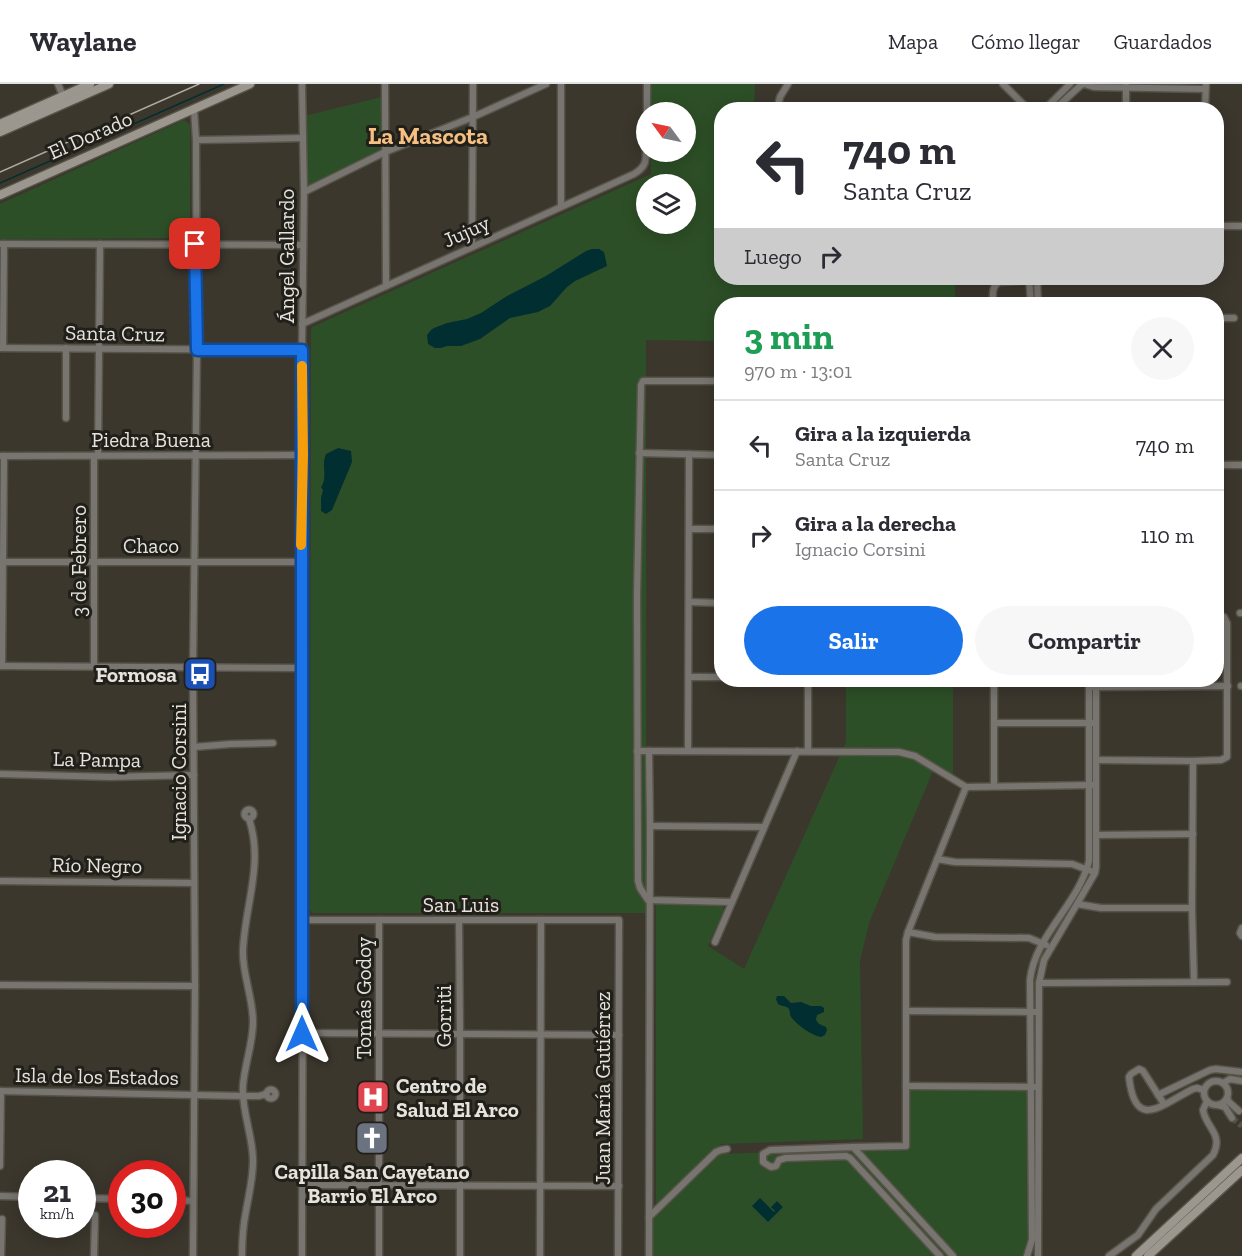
<!DOCTYPE html>
<html lang="es">
<head>
<meta charset="utf-8">
<style>
  body { margin:0; font-family:"Zilla Slab",serif; background:#f7f7f7; color:#2b2b33; height:100vh; display:flex; flex-direction:column; font-size:22px; white-space:nowrap }
  * { box-sizing:border-box; margin:0 }
  p { font-size:20px; color:#7c7c81 }
  .icon { flex:none; width:33px; height:33px; fill:none; stroke:currentColor; stroke-width:2; stroke-linecap:round; stroke-linejoin:round }
  .map { position:relative; flex:1; overflow:hidden }
  .details { position:absolute; left:714px; top:213px; width:510px; height:390px; display:flex; flex-direction:column; background:#fff; border-radius:24px; box-shadow:0 3px 15px #0003 }
  .details>* { flex:none }
  .guide { position:absolute; left:714px; top:18px; width:510px; height:183px; border-radius:24px; box-shadow:0 3px 15px #0003; background:#fff; color:#2b2b33; overflow:hidden }
  .needle { width:39px; rotate:303deg }
  .buttons { position:absolute; left:636px; top:18px; display:grid; gap:12px }
  .buttons a { display:grid; place-items:center; width:60px; height:60px; border-radius:50%; background:#fff; box-shadow:0 3px 15px #0003; font-size:30px }
  .speed { position:absolute; left:18px; top:1076px; display:flex; gap:12px; font-size:30px; font-weight:700; text-align:center }
  .speed>* { display:grid; place-content:center; width:78px; height:78px; border-radius:50%; background:#fff; box-shadow:0 3px 15px #0003; line-height:1 }
  .speed small { font-size:15px; font-weight:400 }
  .speed .limit { border:9px solid #d22; background:#fff; color:#111 }
  .pin { position:absolute; display:grid; place-items:center; width:51px; height:51px; color:#fff; margin:-26px; border-radius:12px; box-shadow:0 3px 9px #0006 }
  .me { position:absolute; width:66px; margin:-33px; rotate:0deg; stroke-linejoin:round; filter:drop-shadow(0 0 4px #0008) }
  .turn { display:flex; align-items:center; gap:21px; height:126px; padding:0 30px; font-size:27px }
  .turn .icon { width:78px; height:78px; stroke-width:2.5 }
  .turn b { display:block; font-size:42px; line-height:51px }
  .then { display:flex; align-items:center; height:57px; padding:0 30px; background:#0003; gap:12px; font-size:22px }
  .round { display:grid; place-items:center; flex:none; width:63px; height:63px; border-radius:32px; background:#f7f7f7 }
  .overview { display:flex; align-items:center; justify-content:space-between; height:102px; padding:0 30px }
  h1 { font-size:36px; font-weight:800; line-height:45px; color:#1e9e55 }
  .action { display:flex; gap:12px; margin-top:auto; padding:12px 30px }
  .action a { flex:1; height:69px; border-radius:36px; background:#1a73e8; color:#fff; font-size:24px; font-weight:800; line-height:69px; text-align:center }
  .action a+a { background:#f7f7f7; color:#2b2b33 }
  ul { padding:0; list-style:none }
  li { display:flex; align-items:center; gap:18px; height:90px; padding:0 30px; border-top:2px solid #e1e1e2 }
  li div { flex:1 }
  li b { display:block; font-size:22px }
  li em { font-style:normal }
  header { display:flex; align-items:center; gap:36px; box-sizing:border-box; height:84px; padding:0 30px; background:#fff; border-bottom:2px solid #e1e1e2 }
  header strong { font-size:28px }
  nav { display:flex; gap:33px; margin-inline-start:auto; font-size:21px }
  .map>svg:first-child { display:block }
</style>
</head>
<body>
<header>
<strong>Waylane</strong>
<nav><a>Mapa</a><a>Cómo llegar</a><a>Guardados</a></nav>
</header>
<div class="map">
<svg width="1242" height="1172" viewBox="0 0 1242 1172">
  <rect width="100%" height="100%" fill="#3c372d"/>
  <!-- green -->
  <g fill="#2d4f27" fill-rule="evenodd">
    <path d="M651 0H755L754 25 722 26V194H955V220H722L721 257 646 256V829H313L310 826 311 246 312 243 651 90V68H686V28H651ZM646 100H686V140H646Z"/>
    <path d="M382 13 384 67 306 104 304 32Z"/>
    <path d="M184 36 190 41V154L0 155V120Z"/>
    <path d="M846 596H953V699L933 687 869 839 860 877 863 1055 721 1060 656 1120V820H721L724 826 708 862 744 885 846 658Z"/>
    <path d="M908 1006H1027L1028 1156 1026 1165 1023 1172H653V1133L719 1070 908 1064Z"/>
  </g>
  <!-- water -->
  <g fill="#012e31">
    <path d="M592 165H599L604 168 607 182 575 197 567 203 550 222 538 228 510 234 480 255 461 262H447L441 264H435L428 260 427 251 431 246 434 244 447 239 467 235 481 229 507 212 546 192 586 167Z"/>
    <path d="M338 364 351 367 352 378 332 426 326 430 321 427V414L323 406 321 403C328 394 321 381 326 370Z"/>
    <path d="M777 912H784L791 919 801 918 811 922H821L824 924V928L817 931 816 936 819 940 826 943 827 946 825 951 821 953C811 951 797 941 791 933 789 929 791 926 787 923 787 923 779 921 778 920L776 915Z"/>
    <path d="M760 1114 774 1128 775 1127 771 1123 777 1117 783 1123 768 1138 752 1122Z"/>
  </g>
  <g fill="none" stroke-linecap="round" stroke-linejoin="round">
    <!-- stream -->
    <path stroke="#012e31" stroke-width="1.5" d="M0 99 224 0"/>
    <!-- street-tunnel -->
    <path stroke="#565147" stroke-width="6" stroke-dasharray="6 3" stroke-linecap="butt" d="M1232 1034 1242 1042"/>
    <defs>
      <g id="street">
        <path d="M58 0 63 12"/>
        <path d="M385 0 386 202"/>
        <path d="M561 0V122"/>
        <path d="M1003 0 1029 26"/>
        <path d="M1084 0 1094 3 1205 5"/>
        <path d="M777 26 780 13 788 0"/>
        <path d="M1044 26 1070 0"/>
        <path d="M1054 26 1080 2 1083 0"/>
        <path d="M1126 26V2"/>
        <path d="M1205 26 1206 0"/>
        <path d="M647 28V0"/>
        <path d="M196 56 303 54"/>
        <path d="M304 108 385 68 473 33 546 0"/>
        <path d="M1216 142H1242"/>
        <path d="M0 160 303 161"/>
        <path d="M472 163 473 0"/>
        <path d="M1029 194 1031 220"/>
        <path d="M1037 194 1038 220"/>
        <path d="M993 220C993 212 991 203 999 198L1037 196"/>
        <path d="M1216 234H1234"/>
        <path d="M302 240 634 90C647 82 646 77 646 62"/>
        <path d="M0 264 302 266"/>
        <path d="M3 264 4 160"/>
        <path d="M722 297H643L641 301 637 512 638 797 640 804 648 816 732 818"/>
        <path d="M66 334V264"/>
        <path d="M639 369 722 371"/>
        <path d="M0 372 303 371"/>
        <path d="M94 372V583"/>
        <path d="M98 372 100 160"/>
        <path d="M1216 381H1242"/>
        <path d="M689 445H722"/>
        <path d="M0 478H301"/>
        <path d="M689 518 722 519"/>
        <path d="M1240 529H1242"/>
        <path d="M0 582 301 584"/>
        <path d="M2 582 4 372"/>
        <path d="M689 593H722"/>
        <path d="M1241 602H1242"/>
        <path d="M1093 603 1228 602"/>
        <path d="M994 639H1092"/>
        <path d="M194 663 231 660 273 659"/>
        <path d="M637 667 899 668 915 672 966 703 1093 701"/>
        <path d="M688 667 689 370"/>
        <path d="M808 667V596"/>
        <path d="M1096 676 1193 677 1221 676 1227 673V539L1224 533 1216 532"/>
        <path d="M1193 677 1192 824 1194 898"/>
        <path d="M0 690 110 693 194 691"/>
        <path d="M994 702V596"/>
        <circle cx="249" cy="730" r="4.5"/>
        <path d="M650 742 764 743"/>
        <path d="M1096 751 1193 750"/>
        <path d="M937 775 955 778 1072 780 1091 787"/>
        <path d="M0 797 194 799"/>
        <path d="M1077 820 1101 824H1192"/>
        <path d="M303 836H619L618 1172"/>
        <path d="M459 836 460 950V1172"/>
        <path d="M1242 844 1240 849 1242 852"/>
        <path d="M908 848 935 853 1029 854 1046 861"/>
        <path d="M715 858 797 667"/>
        <path d="M1039 899 1227 898"/>
        <path d="M0 901 195 902"/>
        <path d="M907 927 1035 928"/>
        <path d="M302 949 619 951"/>
        <circle cx="1216" cy="1009" r="12"/>
        <path d="M1223 999 1230 995 1242 997"/>
        <path d="M906 1002 1035 1003"/>
        <circle cx="271" cy="1010" r="4.5"/>
        <path d="M0 1007 243 1012H259L266 1010"/>
        <path d="M1158 1011 1210 986 1216 985 1242 988"/>
        <path d="M1227 1014 1229 1018 1239 1027"/>
        <path d="M1164 1020 1143 987 1139 985 1131 990 1129 993C1135 1048 1161 1021 1193 1005L1197 1004 1204 1006"/>
        <path d="M1218 1021 1225 1023 1232 1034"/>
        <path d="M853 1063 906 1062V856L908 848 966 703"/>
        <path d="M0 1082 1 1007"/>
        <path d="M301 1101 619 1102"/>
        <path d="M0 1112 32 1113"/>
        <path d="M82 1114 122 1115"/>
        <path d="M172 1116 193 1117"/>
        <path d="M649 1133 716 1068 721 1066 727 1065"/>
        <path d="M1 1172 2 1135"/>
        <path d="M94 1172 95 1131"/>
        <path d="M193 1172 195 902 193 584 197 266 196 56 194 25"/>
        <path d="M242 1172C242 1157 243 1142 246 1127 249 1110 253 1094 253 1077 253 1051 241 1026 243 1001 245 979 253 959 253 938 253 913 242 890 243 866 245 821 264 779 249 735"/>
        <path d="M302 1172 303 836 301 478 303 371 302 266 304 108 302 0"/>
        <path d="M379 1172V836"/>
        <path d="M540 1172 541 836"/>
        <path d="M649 1172 650 742 649 667"/>
        <path d="M940 1172 850 1074 846 1072 786 1074 779 1076 776 1082 771 1083 763 1078V1070L770 1066 853 1063 953 1172"/>
        <path d="M1027 1172 1032 1156 1030 896C1035 851 1078 821 1089 777V596"/>
        <path d="M1038 1172 1039 899 1044 876 1077 820 1095 789 1096 783V596"/>
        <path d="M1109 1172 1138 1151 1156 1125 1213 1071C1224 1050 1206 1044 1203 1026L1207 1017"/>
      </g>
      <g id="secondary">
        <path d="M0 40 90 0"/>
        <path d="M0 48 109 0"/>
        <path d="M0 111 250 0"/>
        <path d="M1136 1172 1242 1074"/>
        <path d="M1148 1172 1242 1086"/>
      </g>
    </defs>
    <!-- street casing -->
    <use href="#street" stroke="#575349" stroke-width="9"/>
    <!-- secondary casing -->
    <use href="#secondary" stroke="#575349" stroke-width="11"/>
    <!-- street -->
    <use href="#street" stroke="#787570" stroke-width="6"/>
    <!-- secondary -->
    <use href="#secondary" stroke="#9b978f" stroke-width="8"/>
    <!-- rail -->
    <path stroke="#afaba4" stroke-width="1.5" d="M0 88 199 0"/>
  </g>
  <g fill="none" stroke-linecap="round" stroke-linejoin="round">
    <defs>
      <path id="route" d="M195 160 197 266H302V950"/>
    </defs>
    <!-- route casing -->
    <use href="#route" stroke="#114b97" stroke-width="15"/>
    <!-- route -->
    <use href="#route" stroke="#1a73e8" stroke-width="10"/>
    <!-- slow -->
    <path stroke="#f59e0b" stroke-width="10" d="M301 461 303 371 302 282"/>
  </g>
  <!-- icons -->
  <defs>
    <symbol id="bus-square" viewBox="-11 -11 22 22"><rect x="-9" y="-9" width="18" height="18" rx="4" fill="#1a4fb4" stroke="#211f1a"/><path d="M-5-6H5V4H4V6H2V4H-2V6H-4V4H-5ZM-3.5-4V0h7V-4ZM-3.5 1.2v1.5H-2V1.2ZM2 1.2v1.5H3.5V1.2Z" fill="#fff"/></symbol>
    <symbol id="hospital-square" viewBox="-11 -11 22 22"><rect x="-9" y="-9" width="18" height="18" rx="4" fill="#e0444e" stroke="#211f1a"/><path d="M-5-5h3v3.5h4V-5h3V5h-3V1.5h-4V5h-3Z" fill="#fff"/></symbol>
    <symbol id="church-square" viewBox="-11 -11 22 22"><rect x="-9" y="-9" width="18" height="18" rx="4" fill="#6b7280" stroke="#211f1a"/><path d="M-1.2-6h2.4v3.5h3.3v2.4h-3.3V6h-2.4V-.1h-3.3v-2.4h3.3Z" fill="#fff"/></symbol>
  </defs>
  <g fill-rule="evenodd">
    <use href="#bus-square" x="181" y="571" width="38" height="38"/>
    <use href="#hospital-square" x="354" y="994" width="38" height="38"/>
    <use href="#church-square" x="353" y="1035" width="38" height="38"/>
  </g>
  <g text-anchor="middle" dominant-baseline="central" stroke-width="6" stroke-linejoin="round" paint-order="stroke">
    <!-- street labels -->
    <g font-size="21" fill="#e6e3dd" stroke="#211f1a">
      <text transform="translate(90 51) rotate(-24)">El Dorado</text>
      <text transform="translate(466 147) rotate(-24)">Jujuy</text>
      <text transform="translate(286 172) rotate(-90)">Ángel Gallardo</text>
      <text transform="translate(115 249) rotate(1)">Santa Cruz</text>
      <text x="151" y="355">Piedra Buena</text>
      <text x="151" y="461">Chaco</text>
      <text transform="translate(78 477) rotate(-90)">3 de Febrero</text>
      <text transform="translate(97 675) rotate(1)">La Pampa</text>
      <text transform="translate(178 688) rotate(-90)">Ignacio Corsini</text>
      <text transform="translate(97 781) rotate(1)">Río Negro</text>
      <text x="461" y="820">San Luis</text>
      <text transform="translate(363 914) rotate(-90)">Tomás Godoy</text>
      <text transform="translate(443 932) rotate(-90)">Gorriti</text>
      <text transform="translate(97 992) rotate(1)">Isla de los Estados</text>
      <text transform="translate(602 1004) rotate(-90)">Juan María Gutiérrez</text>
    </g>
    <!-- poi labels -->
    <g font-size="21" font-weight="bold" fill="#e6e3dd" stroke="#211f1a" text-anchor="end">
      <text x="177" y="590">Formosa</text>
      <text x="396" y="1001" text-anchor="start">Centro de<tspan x="396" dy="24">Salud El Arco</tspan></text>
      <text x="372" y="1087" text-anchor="middle">Capilla San Cayetano<tspan x="372" dy="24">Barrio El Arco</tspan></text>
    </g>
    <!-- quarter labels -->
    <g font-size="24" font-weight="bold" fill="#f6c083" stroke="#211f1a">
      <text x="428" y="51">La Mascota</text>
    </g>
  </g>
</svg>
<div class="buttons">
<a><svg class="needle" viewBox="-14 -14 28 28"><path d="M0-13l5 13h-10z" fill="#e53935"/><path d="M0 13l5-13h-10z" fill="#7c7c81"/></svg></a>
<a><svg class="icon" aria-label="layers" viewBox="0 0 24 24"><path d="M12 4l9 5-9 5-9-5zM3 14l9 5 9-5"/></svg></a>
</div>
<div class="speed"><div>21<small>km/h</small></div><div class="limit">30</div></div>
<div class="pin" style="left:195px;top:160px;background:#d93025"><svg class="icon" aria-label="arrive" viewBox="0 0 24 24"><path d="M6 21V4h12l-3 4 3 4H6"/></svg></div>
<svg class="me" style="left:302px;top:950px" viewBox="-20 -20 40 40"><path d="M0-17L14 15 0 8-14 15z" fill="#1a73e8" stroke="#fff" stroke-width="4"/></svg>
<div class="guide">
<div class="turn"><svg class="icon" aria-label="left" viewBox="0 0 24 24"><path d="M17 20v-9H6M10 6l-5 5 5 5"/></svg><div><b>740 m</b>Santa Cruz</div></div>
<div class="then">Luego<svg class="icon" aria-label="right" viewBox="0 0 24 24"><path d="M7 20v-9h11M14 6l5 5-5 5"/></svg></div>
</div>
<section class="details">
<div class="overview"><div><h1>3 min</h1><p>970 m · 13:01</p></div><a class="round"><svg class="icon" aria-label="close" viewBox="0 0 24 24"><path d="M6 6l12 12M18 6L6 18"/></svg></a></div>
<ul>
<li><svg class="icon" aria-label="left" viewBox="0 0 24 24"><path d="M17 20v-9H6M10 6l-5 5 5 5"/></svg><div><b>Gira a la izquierda</b><p>Santa Cruz</p></div><em>740 m</em></li>
<li><svg class="icon" aria-label="right" viewBox="0 0 24 24"><path d="M7 20v-9h11M14 6l5 5-5 5"/></svg><div><b>Gira a la derecha</b><p>Ignacio Corsini</p></div><em>110 m</em></li>
</ul>
<div class="action"><a>Salir</a><a>Compartir</a></div>
</section>
</div>
</body>
</html>
